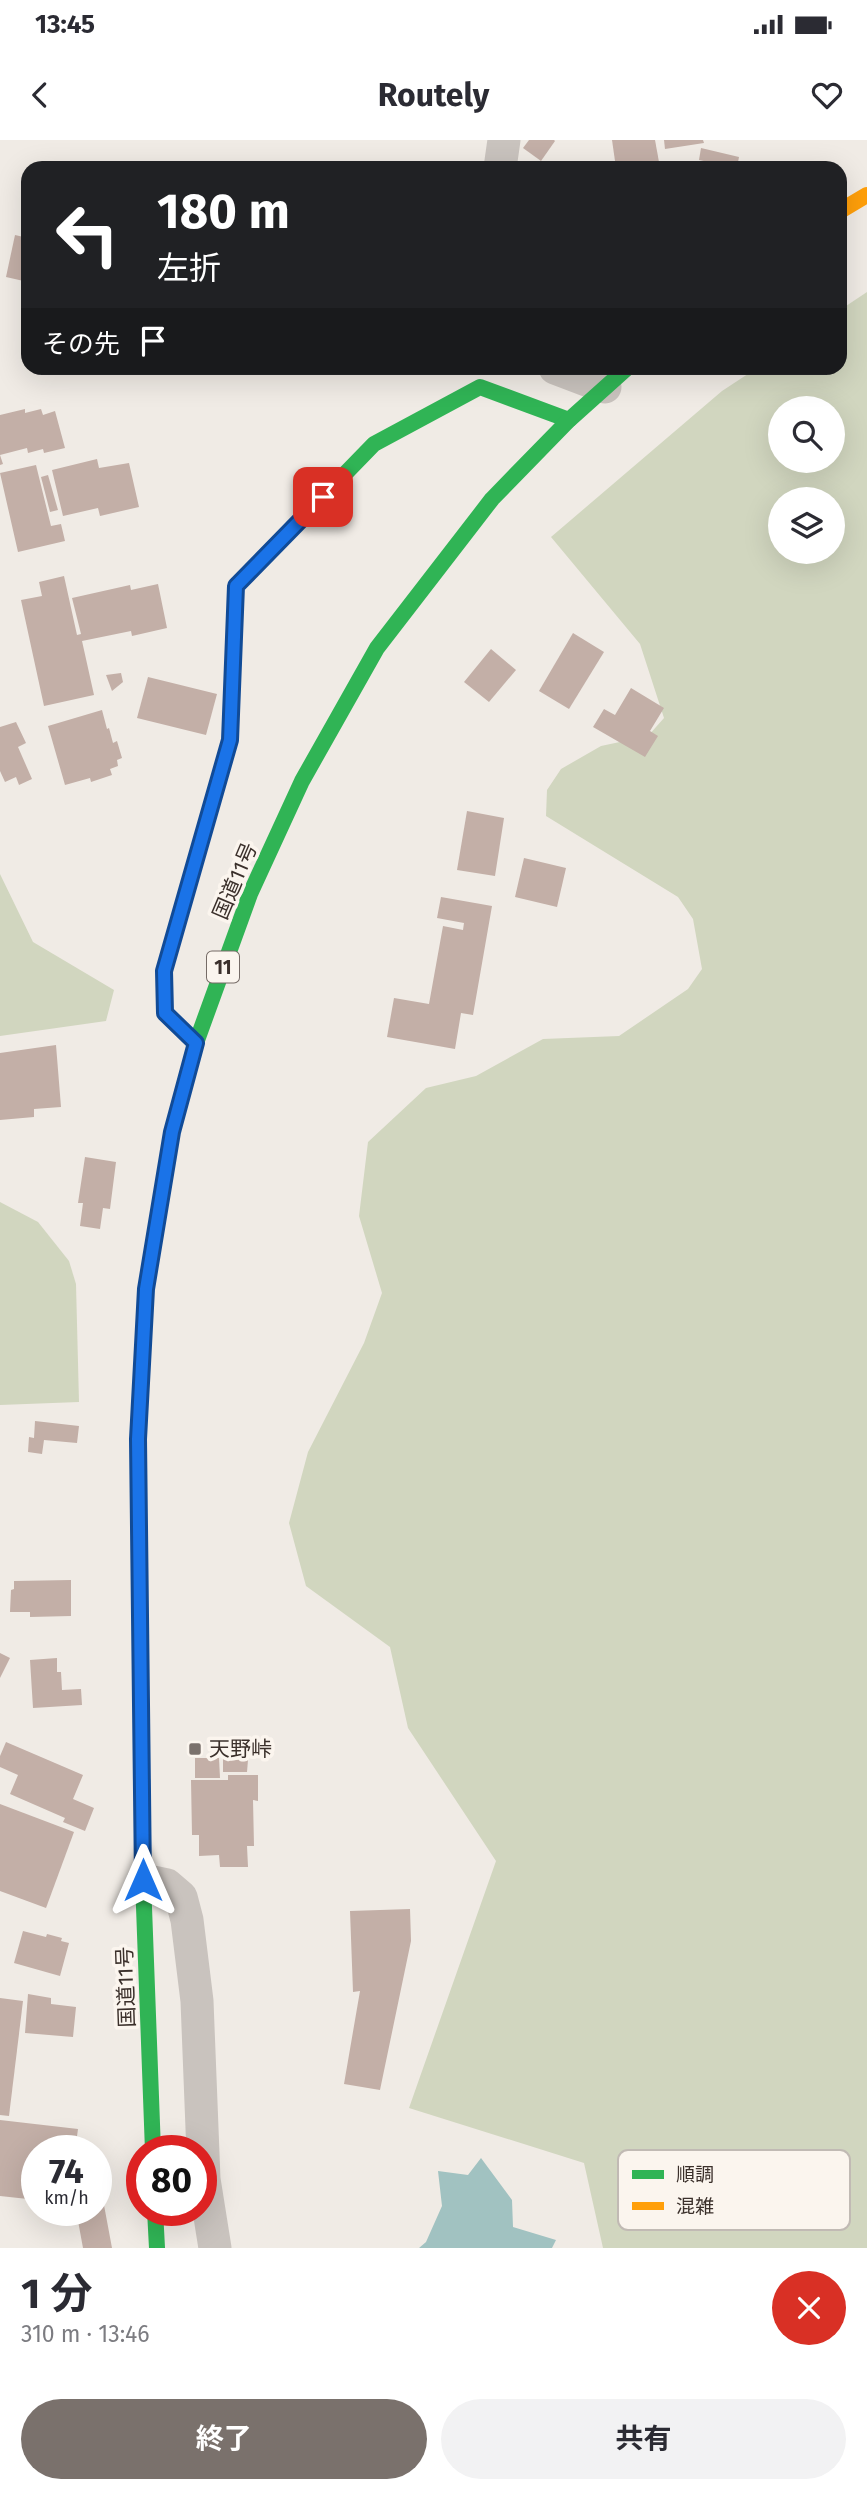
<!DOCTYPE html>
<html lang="ja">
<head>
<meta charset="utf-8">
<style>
  body { margin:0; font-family:"Fira Sans","Noto Sans JP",sans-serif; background:#f2f2f3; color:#2b2b33; height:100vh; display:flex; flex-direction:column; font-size:26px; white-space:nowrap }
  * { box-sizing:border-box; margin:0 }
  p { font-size:23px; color:#7c7c81 }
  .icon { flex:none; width:38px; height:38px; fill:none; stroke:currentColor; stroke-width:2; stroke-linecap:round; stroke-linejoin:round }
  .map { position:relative; height:2108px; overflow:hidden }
  .drawer { display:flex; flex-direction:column; background:#fff; flex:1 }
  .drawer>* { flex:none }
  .hud { position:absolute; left:21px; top:21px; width:826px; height:214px; border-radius:21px; box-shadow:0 7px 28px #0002; background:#202124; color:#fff; overflow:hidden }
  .controls { position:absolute; left:768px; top:256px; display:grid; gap:14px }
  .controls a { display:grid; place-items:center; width:77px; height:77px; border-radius:50%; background:#fff; box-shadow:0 7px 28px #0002; font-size:35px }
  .speed { position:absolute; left:21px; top:1995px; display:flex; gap:14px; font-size:35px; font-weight:700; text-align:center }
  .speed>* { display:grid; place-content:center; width:91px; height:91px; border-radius:50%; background:#fff; box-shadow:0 7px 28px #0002; line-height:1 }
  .speed small { font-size:18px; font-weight:400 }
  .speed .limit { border:10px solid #d22; background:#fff; color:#111 }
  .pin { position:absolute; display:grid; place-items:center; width:60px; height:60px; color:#fff; margin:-30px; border-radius:14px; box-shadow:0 4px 10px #0006 }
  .me { position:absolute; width:77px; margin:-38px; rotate:0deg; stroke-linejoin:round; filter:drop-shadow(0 0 5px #0008) }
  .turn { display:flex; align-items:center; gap:24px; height:147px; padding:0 21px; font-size:32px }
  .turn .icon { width:91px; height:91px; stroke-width:2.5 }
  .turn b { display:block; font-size:49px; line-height:60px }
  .then { display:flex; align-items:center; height:66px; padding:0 21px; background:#0003; gap:14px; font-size:26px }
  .round { display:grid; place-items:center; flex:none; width:74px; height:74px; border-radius:37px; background:#f2f2f3 }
  .summary { display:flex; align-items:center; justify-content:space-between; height:119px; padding:0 21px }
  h1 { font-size:42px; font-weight:700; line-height:52px }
  .primary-button { display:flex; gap:14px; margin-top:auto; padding:14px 21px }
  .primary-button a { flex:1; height:80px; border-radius:42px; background:#7a716c; color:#fff; font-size:28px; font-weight:700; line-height:80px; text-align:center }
  .primary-button a+a { background:#f2f2f3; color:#2b2b33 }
  .status { display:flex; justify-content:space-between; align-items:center; height:49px; padding:0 35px; background:#fff; direction:ltr }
  .status svg { height:19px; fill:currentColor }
  header { display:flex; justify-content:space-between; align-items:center; height:91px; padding:0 21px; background:#fff; font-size:32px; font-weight:700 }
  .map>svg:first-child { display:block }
</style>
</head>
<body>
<div class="status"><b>13:45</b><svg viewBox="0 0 49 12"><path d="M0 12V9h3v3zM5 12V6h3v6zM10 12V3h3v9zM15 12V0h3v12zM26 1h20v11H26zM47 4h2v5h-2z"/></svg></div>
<header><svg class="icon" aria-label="back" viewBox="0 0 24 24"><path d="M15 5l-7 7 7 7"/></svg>Routely<svg class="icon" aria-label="heart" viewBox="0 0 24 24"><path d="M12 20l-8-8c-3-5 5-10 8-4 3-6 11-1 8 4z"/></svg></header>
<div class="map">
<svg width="867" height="2108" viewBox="0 0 867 2108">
  <rect width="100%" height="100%" fill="#f0ebe5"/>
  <!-- green -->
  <g fill="#d1d6bf" fill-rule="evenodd">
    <path d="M867 152V2108H603L584 2023 409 1968 496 1721 408 1588 390 1507 306 1446 289 1383 308 1312 364 1203 382 1153 359 1076 368 1002 426 948 476 936 543 899 619 896 688 849 702 829 693 779 678 757 546 676 547 650 561 629 601 606 648 596 664 578 640 504 551 397 722 251 757 228H840V170ZM780 268H833V320H780ZM780 359H833V411H780Z"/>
    <path d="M0 734 33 802 114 850 106 881 0 896Z"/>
    <path d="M0 1062 38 1082 69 1121 76 1144 79 1262 0 1265Z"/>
  </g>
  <!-- water -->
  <path fill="#a1c2c1" d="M481 2018 512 2060 513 2087 556 2100 552 2108H419L426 2102 442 2066 438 2031 468 2035Z"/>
  <!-- building -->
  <g fill="#c3afa7">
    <path d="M529 0H554L555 1 541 21 523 8Z"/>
    <path d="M612 0H655L659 22 616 28Z"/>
    <path d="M664 0H703L704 3 665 9Z"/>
    <path d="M701 8 739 17 737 28 699 20Z"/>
    <path d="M15 95 28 98V142L6 137Z"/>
    <path d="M25 269V273L41 269 43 275 55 271 65 308 44 313 43 309 28 313 27 308 0 315 3 324 0 325V275Z"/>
    <path d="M97 319 99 328 129 323 139 367 100 376 98 368 63 376 52 330Z"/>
    <path d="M36 325 51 386 61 384 65 401 18 412 0 333Z"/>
    <path d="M48 335 58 370 50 372 41 337Z"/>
    <path d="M64 436 77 495 81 494 72 458 130 445 131 450 158 444 167 488 132 496 131 491 82 501 94 555 44 566 21 460 42 456 39 442Z"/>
    <path d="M573 493 604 512 569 569 539 551Z"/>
    <path d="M491 509 516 530 489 562 464 542Z"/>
    <path d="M121 533 123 542 112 551 106 535Z"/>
    <path d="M148 537 217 554 206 595 137 578Z"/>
    <path d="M631 548 664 568 650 591 658 596 645 617 593 587 604 569 615 575Z"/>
    <path d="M102 570 107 589 109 588 113 603 117 601 122 618 117 620 118 626 110 629 112 635 91 642 90 638 65 645 48 586Z"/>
    <path d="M16 582 26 603 18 607 32 639 19 645 16 637 5 642 0 631V587Z"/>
    <path d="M467 671 504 678 495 736 457 730Z"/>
    <path d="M524 718 566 728 557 767 515 757Z"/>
    <path d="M441 757 492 766 473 875 461 873 455 909 387 897 394 858 429 864 443 786 463 790 464 783 437 778Z"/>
    <path d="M56 905 61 967 34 969V977L0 980V913Z"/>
    <path d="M85 1017 116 1022 110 1069 103 1068 100 1089 80 1086 83 1063H78Z"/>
    <path d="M35 1281 79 1286 77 1303 44 1300 42 1314 28 1312 29 1297 34 1298Z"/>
    <path d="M71 1440V1476L30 1477V1472H10L11 1450 14 1449V1441Z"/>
    <path d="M0 1513 10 1518 0 1538Z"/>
    <path d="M57 1518V1532H61L62 1550 81 1549 82 1565 33 1568 30 1520Z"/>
    <path d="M6 1602 83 1635 73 1659 94 1668 85 1691 63 1682 65 1678 10 1654 18 1635 0 1627V1616Z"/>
    <path d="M195 1618H219L220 1638H195Z"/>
    <path d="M223 1619 248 1620 247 1632H223Z"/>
    <path d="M228 1635H258V1661L253 1660 254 1706H247L248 1727H220L219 1715 199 1716V1695H192L191 1640H228Z"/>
    <path d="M0 1664 74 1692 46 1768 0 1751Z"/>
    <path d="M410 1769 411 1801 380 1950 344 1944 360 1851 353 1852 350 1771Z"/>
    <path d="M23 1791 46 1797 47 1794 62 1798 61 1801 69 1803 60 1836 14 1823Z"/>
    <path d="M28 1854 51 1858V1864L76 1867 73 1897 25 1893Z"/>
    <path d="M0 1858 23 1861 9 1976 0 1975Z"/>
    <path d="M0 1980 78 1989 75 2011H37V2060L0 2056Z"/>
    <path d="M101 2049 112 2108H83L76 2070H96V2050Z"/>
  </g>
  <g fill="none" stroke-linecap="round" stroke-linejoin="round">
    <!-- street -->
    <g stroke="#c9c3be" stroke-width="33">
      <path d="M500 28 504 0"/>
      <path d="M555 228 605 247"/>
      <path d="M143 1740 167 1745 181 1757 187 1780 197 1861 204 2039 215 2108"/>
    </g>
    <!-- fast -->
    <g stroke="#30b455" stroke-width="16">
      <path d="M233 528 236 446 374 304 480 247 569 280"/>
      <path d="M189 928 196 903 250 754 302 641 377 508 492 359 569 280 627 228"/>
      <path d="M138 1294 143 1740 153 2011"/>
      <path d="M155 2070 157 2108"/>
    </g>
    <!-- slow -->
    <g stroke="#ff9f0a" stroke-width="16">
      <path d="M840 71 867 55"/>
      <path d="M196 903 165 873 164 831 230 600 233 528"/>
      <path d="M138 1294 146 1149 172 992 189 928"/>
    </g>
  </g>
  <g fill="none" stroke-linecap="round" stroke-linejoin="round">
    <defs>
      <path id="route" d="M143 1740 138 1299 146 1149 172 992 196 903 165 873 164 831 230 600 236 446 323 357"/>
    </defs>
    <!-- route casing -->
    <use href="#route" stroke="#114b97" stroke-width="18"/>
    <!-- route -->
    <use href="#route" stroke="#1a73e8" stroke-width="12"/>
  </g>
  <!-- markers -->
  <rect fill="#7a716c" stroke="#fbf5ee" stroke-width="2.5" x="188" y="1602" width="14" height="14" rx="3.5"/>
  <g text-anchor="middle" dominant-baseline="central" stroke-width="7" stroke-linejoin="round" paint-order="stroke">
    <!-- shield labels -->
    <rect fill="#fbf5ee" stroke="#756b66" stroke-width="2" x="207" y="811.5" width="32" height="31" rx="5"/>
    <g font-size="19" font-weight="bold" fill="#3b302b">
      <text x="223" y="827">11</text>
    </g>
    <!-- street labels -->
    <g font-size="21" fill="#3b302b" stroke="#fbf5ee">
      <text transform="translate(235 741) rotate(-67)">国道11号</text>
      <text transform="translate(126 1847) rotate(-92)">国道11号</text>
    </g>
    <!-- poi labels -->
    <g font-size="21" fill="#3b302b" stroke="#fbf5ee" text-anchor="start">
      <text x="209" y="1609">天野峠</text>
    </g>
  </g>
  <!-- legend -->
  <rect x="618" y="2010" width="232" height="80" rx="10" fill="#fbf5ee" stroke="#c1bab4" stroke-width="2"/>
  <rect x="632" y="2030" width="32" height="9" fill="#30b455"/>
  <rect x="632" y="2062" width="32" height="8" fill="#ff9f0a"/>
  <g font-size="19" fill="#3b302b">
    <text x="676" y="2041">順調</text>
    <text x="676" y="2073">混雑</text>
  </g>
</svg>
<div class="controls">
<a><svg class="icon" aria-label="search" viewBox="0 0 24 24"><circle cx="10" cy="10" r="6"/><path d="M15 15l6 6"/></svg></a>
<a><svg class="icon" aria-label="layers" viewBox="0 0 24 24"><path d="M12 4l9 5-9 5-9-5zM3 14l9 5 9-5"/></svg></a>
</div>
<div class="speed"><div>74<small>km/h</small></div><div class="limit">80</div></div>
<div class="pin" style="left:323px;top:357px;background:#d93025"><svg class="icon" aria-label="arrive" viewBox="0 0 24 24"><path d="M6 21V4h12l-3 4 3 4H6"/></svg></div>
<svg class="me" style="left:143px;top:1740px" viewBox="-20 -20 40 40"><path d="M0-17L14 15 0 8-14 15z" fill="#1a73e8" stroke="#fff" stroke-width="4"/></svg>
<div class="hud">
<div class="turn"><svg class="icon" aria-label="left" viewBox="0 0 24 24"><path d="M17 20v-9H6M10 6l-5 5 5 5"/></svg><div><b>180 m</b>左折</div></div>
<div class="then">その先<svg class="icon" aria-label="arrive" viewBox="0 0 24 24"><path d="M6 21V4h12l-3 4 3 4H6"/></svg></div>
</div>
</div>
<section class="drawer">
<div class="summary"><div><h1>1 分</h1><p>310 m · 13:46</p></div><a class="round" style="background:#d93025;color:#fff"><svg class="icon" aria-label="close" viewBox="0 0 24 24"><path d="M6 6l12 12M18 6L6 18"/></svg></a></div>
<div class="primary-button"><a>終了</a><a>共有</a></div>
</section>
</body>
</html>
